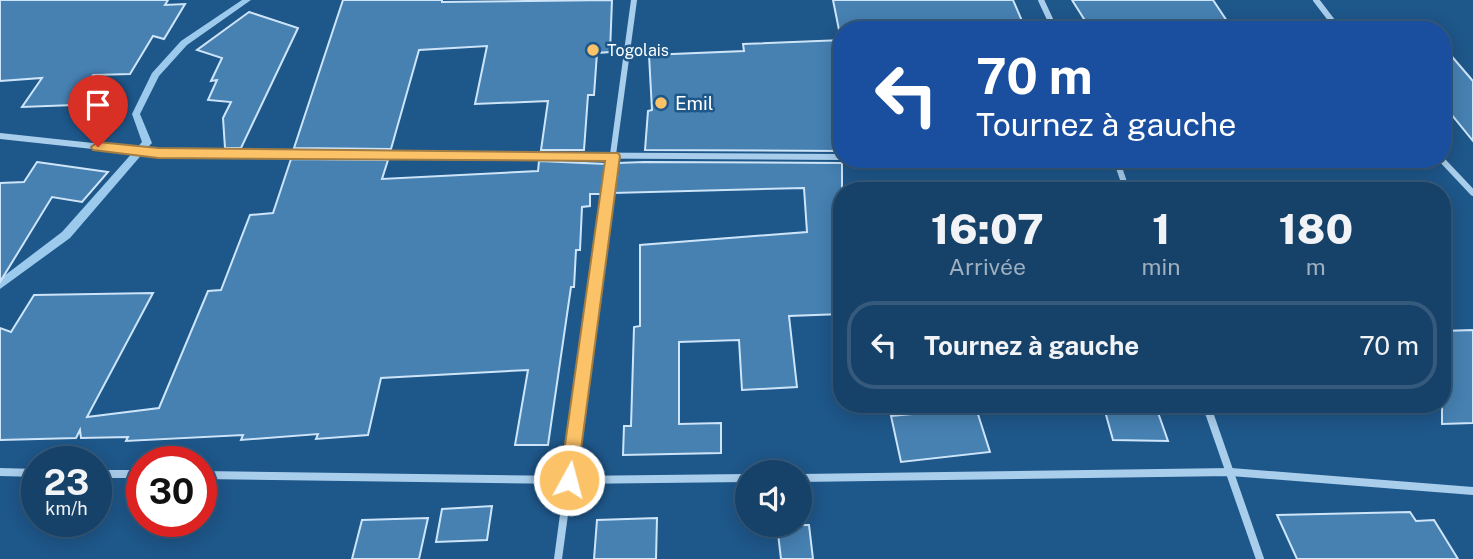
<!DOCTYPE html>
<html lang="fr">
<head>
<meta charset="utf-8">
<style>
  body { margin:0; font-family:"Public Sans",sans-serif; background:#234c71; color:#f1f3f6; height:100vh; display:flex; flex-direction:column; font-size:26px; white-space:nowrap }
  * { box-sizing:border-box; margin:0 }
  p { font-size:23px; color:#9eafc0 }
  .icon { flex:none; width:38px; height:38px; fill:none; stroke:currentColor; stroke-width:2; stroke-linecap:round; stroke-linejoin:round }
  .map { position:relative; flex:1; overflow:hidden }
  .details { position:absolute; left:833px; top:182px; width:618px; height:231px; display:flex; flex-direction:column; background:#164168; border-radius:28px; box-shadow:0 4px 18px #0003,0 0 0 2px #355a7c }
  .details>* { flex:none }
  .banner { position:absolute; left:833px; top:21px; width:618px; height:147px; border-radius:28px; box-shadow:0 4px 18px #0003,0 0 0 2px #355a7c; background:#1a4fa0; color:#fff; overflow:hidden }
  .fabs { position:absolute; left:735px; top:460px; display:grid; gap:14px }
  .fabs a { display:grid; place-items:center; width:77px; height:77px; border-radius:50%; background:#164168; box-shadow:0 4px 18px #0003,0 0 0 2px #355a7c; font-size:35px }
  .speed { position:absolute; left:21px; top:446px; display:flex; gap:14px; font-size:35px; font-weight:700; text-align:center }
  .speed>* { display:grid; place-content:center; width:91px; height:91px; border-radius:50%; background:#164168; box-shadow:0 4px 18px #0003,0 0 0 2px #355a7c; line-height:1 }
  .speed small { font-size:18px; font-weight:400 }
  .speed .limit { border:10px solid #d22; background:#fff; color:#111 }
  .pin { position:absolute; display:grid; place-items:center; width:60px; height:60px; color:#fff; margin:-72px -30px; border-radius:50% 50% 50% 0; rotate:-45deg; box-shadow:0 0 7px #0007 }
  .pin .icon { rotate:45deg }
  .me { position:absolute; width:77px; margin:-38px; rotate:7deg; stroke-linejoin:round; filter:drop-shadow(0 0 5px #0008) }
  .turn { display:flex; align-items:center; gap:24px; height:147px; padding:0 28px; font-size:32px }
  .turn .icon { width:91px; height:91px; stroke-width:2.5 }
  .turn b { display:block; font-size:49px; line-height:60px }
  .eta { display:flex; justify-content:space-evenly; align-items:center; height:119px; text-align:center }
  .eta b { font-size:42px; font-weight:800; line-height:49px }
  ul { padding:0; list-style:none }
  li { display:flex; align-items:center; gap:21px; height:88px; margin:0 14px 10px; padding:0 14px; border:4px solid #355a7c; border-radius:28px }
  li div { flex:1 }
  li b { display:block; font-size:26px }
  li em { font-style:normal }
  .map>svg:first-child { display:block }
</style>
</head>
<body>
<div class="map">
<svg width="1473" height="559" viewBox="0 0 1473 559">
  <rect width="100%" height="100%" fill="#1e578a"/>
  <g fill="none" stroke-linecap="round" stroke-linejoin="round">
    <!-- stream -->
    <path fill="#9ccaed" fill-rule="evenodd" d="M242 0H251L187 45 159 76 140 114 152 143 150 145 70 238 0 289V279L62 232 142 142 132 114 152 73 181 41Z"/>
  </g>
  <!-- building -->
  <g fill="#4681b2" stroke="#cee5f9" stroke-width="2">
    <path d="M0 0H168L165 5 185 4 164 39 153 36 130 74 93 75 74 105 22 107 42 78 0 81Z"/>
    <path d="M343 0H442V2L612 0 610 52 597 53 594 95H588L584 150H541L548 101 475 104 487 46 419 50 391 149 294 148Z"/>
    <path d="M833 0H1013L1026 30H839Z"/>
    <path d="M1072 0H1213L1233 30H1091Z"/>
    <path d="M249 12 298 28 241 148H225L223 118 231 102 208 100 217 80 211 81 222 58 197 50Z"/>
    <path d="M842 40V151L645 150 648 111 652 110 649 55 744 51 743 44Z"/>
    <path d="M1442 45 1473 81V141L1442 103Z"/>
    <path d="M291 159 388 160 382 179 538 171 539 161 606 164 602 194H590V206L582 207 580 250H576L574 287H571L548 445H515L528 370 381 378 368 435 316 439 318 434 241 440 243 435 126 441 128 437 81 438 80 430 76 438 0 440V328L11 332 34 295 153 293 87 417 159 408 208 291 221 290 250 215 273 213Z"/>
    <path d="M37 162 108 172 82 202 52 197 0 282V183L24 182Z"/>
    <path d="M644 162 842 163V314L789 316 797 387 742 390 739 340 679 342V424L721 423V453L623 455 624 426H631L634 327 640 326V245L807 232 804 188 613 193 618 163Z"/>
    <path d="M1473 330V423L1442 424V331Z"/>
    <path d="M1103 404H1155L1168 441 1113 440Z"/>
    <path d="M976 408 990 452 901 462 891 416Z"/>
    <path d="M492 506 487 540 436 542 442 509Z"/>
    <path d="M1410 512 1416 521 1434 520 1458 559H1297L1277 515Z"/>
    <path d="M428 518 419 559H352L362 520Z"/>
    <path d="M657 518 656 559H594L597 520Z"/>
    <path d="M777 525H809L813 559H781Z"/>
  </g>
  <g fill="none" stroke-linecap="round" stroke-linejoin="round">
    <!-- minor-far1 -->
    <g stroke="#a9ceec" stroke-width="6">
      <path d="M1041 0 1055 30"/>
      <path d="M1316 0 1339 30"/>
      <path d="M0 136 158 153 842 157"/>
      <path d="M1116 159 1127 191"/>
      <path d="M1441 159 1473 193"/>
      <path d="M601 243 634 0"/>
    </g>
    <!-- minor -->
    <g stroke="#a9ceec" stroke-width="8">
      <path d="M1206 404 1260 559"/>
      <path d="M0 472 37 473"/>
      <path d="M96 474H142"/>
      <path d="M201 475 569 480 747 478"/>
      <path d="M800 478 1231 472 1473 491"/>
      <path d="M558 559 601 241"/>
    </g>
  </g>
  <!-- route -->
  <path fill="#fbc268" stroke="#a37e44" stroke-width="2" d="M98 142 158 148 618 153 620 156 576 487 569 489 562 487 560 480 605 161 158 158 93 150 91 147Z"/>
  <!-- markers -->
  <g fill="#fbc268" stroke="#1e578a" stroke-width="2.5">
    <circle cx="593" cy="50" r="7"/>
    <circle cx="661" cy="103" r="7"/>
  </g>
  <g text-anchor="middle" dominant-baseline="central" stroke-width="5" stroke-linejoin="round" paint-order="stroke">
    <!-- far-poi labels -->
    <g font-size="16" fill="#fff" stroke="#1e578a" text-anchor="start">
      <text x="607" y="50">Togolais</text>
    </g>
    <!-- poi labels -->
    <g font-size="19" fill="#fff" stroke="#1e578a" text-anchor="start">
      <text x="675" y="103">Emil</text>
    </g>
  </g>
</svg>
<div class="fabs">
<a><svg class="icon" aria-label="sound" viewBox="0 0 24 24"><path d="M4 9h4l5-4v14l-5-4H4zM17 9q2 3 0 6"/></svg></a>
</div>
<div class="speed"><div>23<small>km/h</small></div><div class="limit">30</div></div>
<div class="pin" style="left:98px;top:147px;background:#d93025"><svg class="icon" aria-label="arrive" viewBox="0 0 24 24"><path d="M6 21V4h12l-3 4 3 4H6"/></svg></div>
<svg class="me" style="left:569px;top:480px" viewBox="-20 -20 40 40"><circle r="17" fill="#fbc268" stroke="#fff" stroke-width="3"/><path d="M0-11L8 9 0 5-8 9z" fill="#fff"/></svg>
<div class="banner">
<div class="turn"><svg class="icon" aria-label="left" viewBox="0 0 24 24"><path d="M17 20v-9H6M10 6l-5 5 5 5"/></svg><div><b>70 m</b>Tournez à gauche</div></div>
</div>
<section class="details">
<div class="eta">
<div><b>16:07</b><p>Arrivée</p></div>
<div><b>1</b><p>min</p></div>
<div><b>180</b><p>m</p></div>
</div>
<ul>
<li><svg class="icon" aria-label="left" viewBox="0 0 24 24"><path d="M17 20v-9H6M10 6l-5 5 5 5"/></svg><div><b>Tournez à gauche</b></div><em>70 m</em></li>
</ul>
</section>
</div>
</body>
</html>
